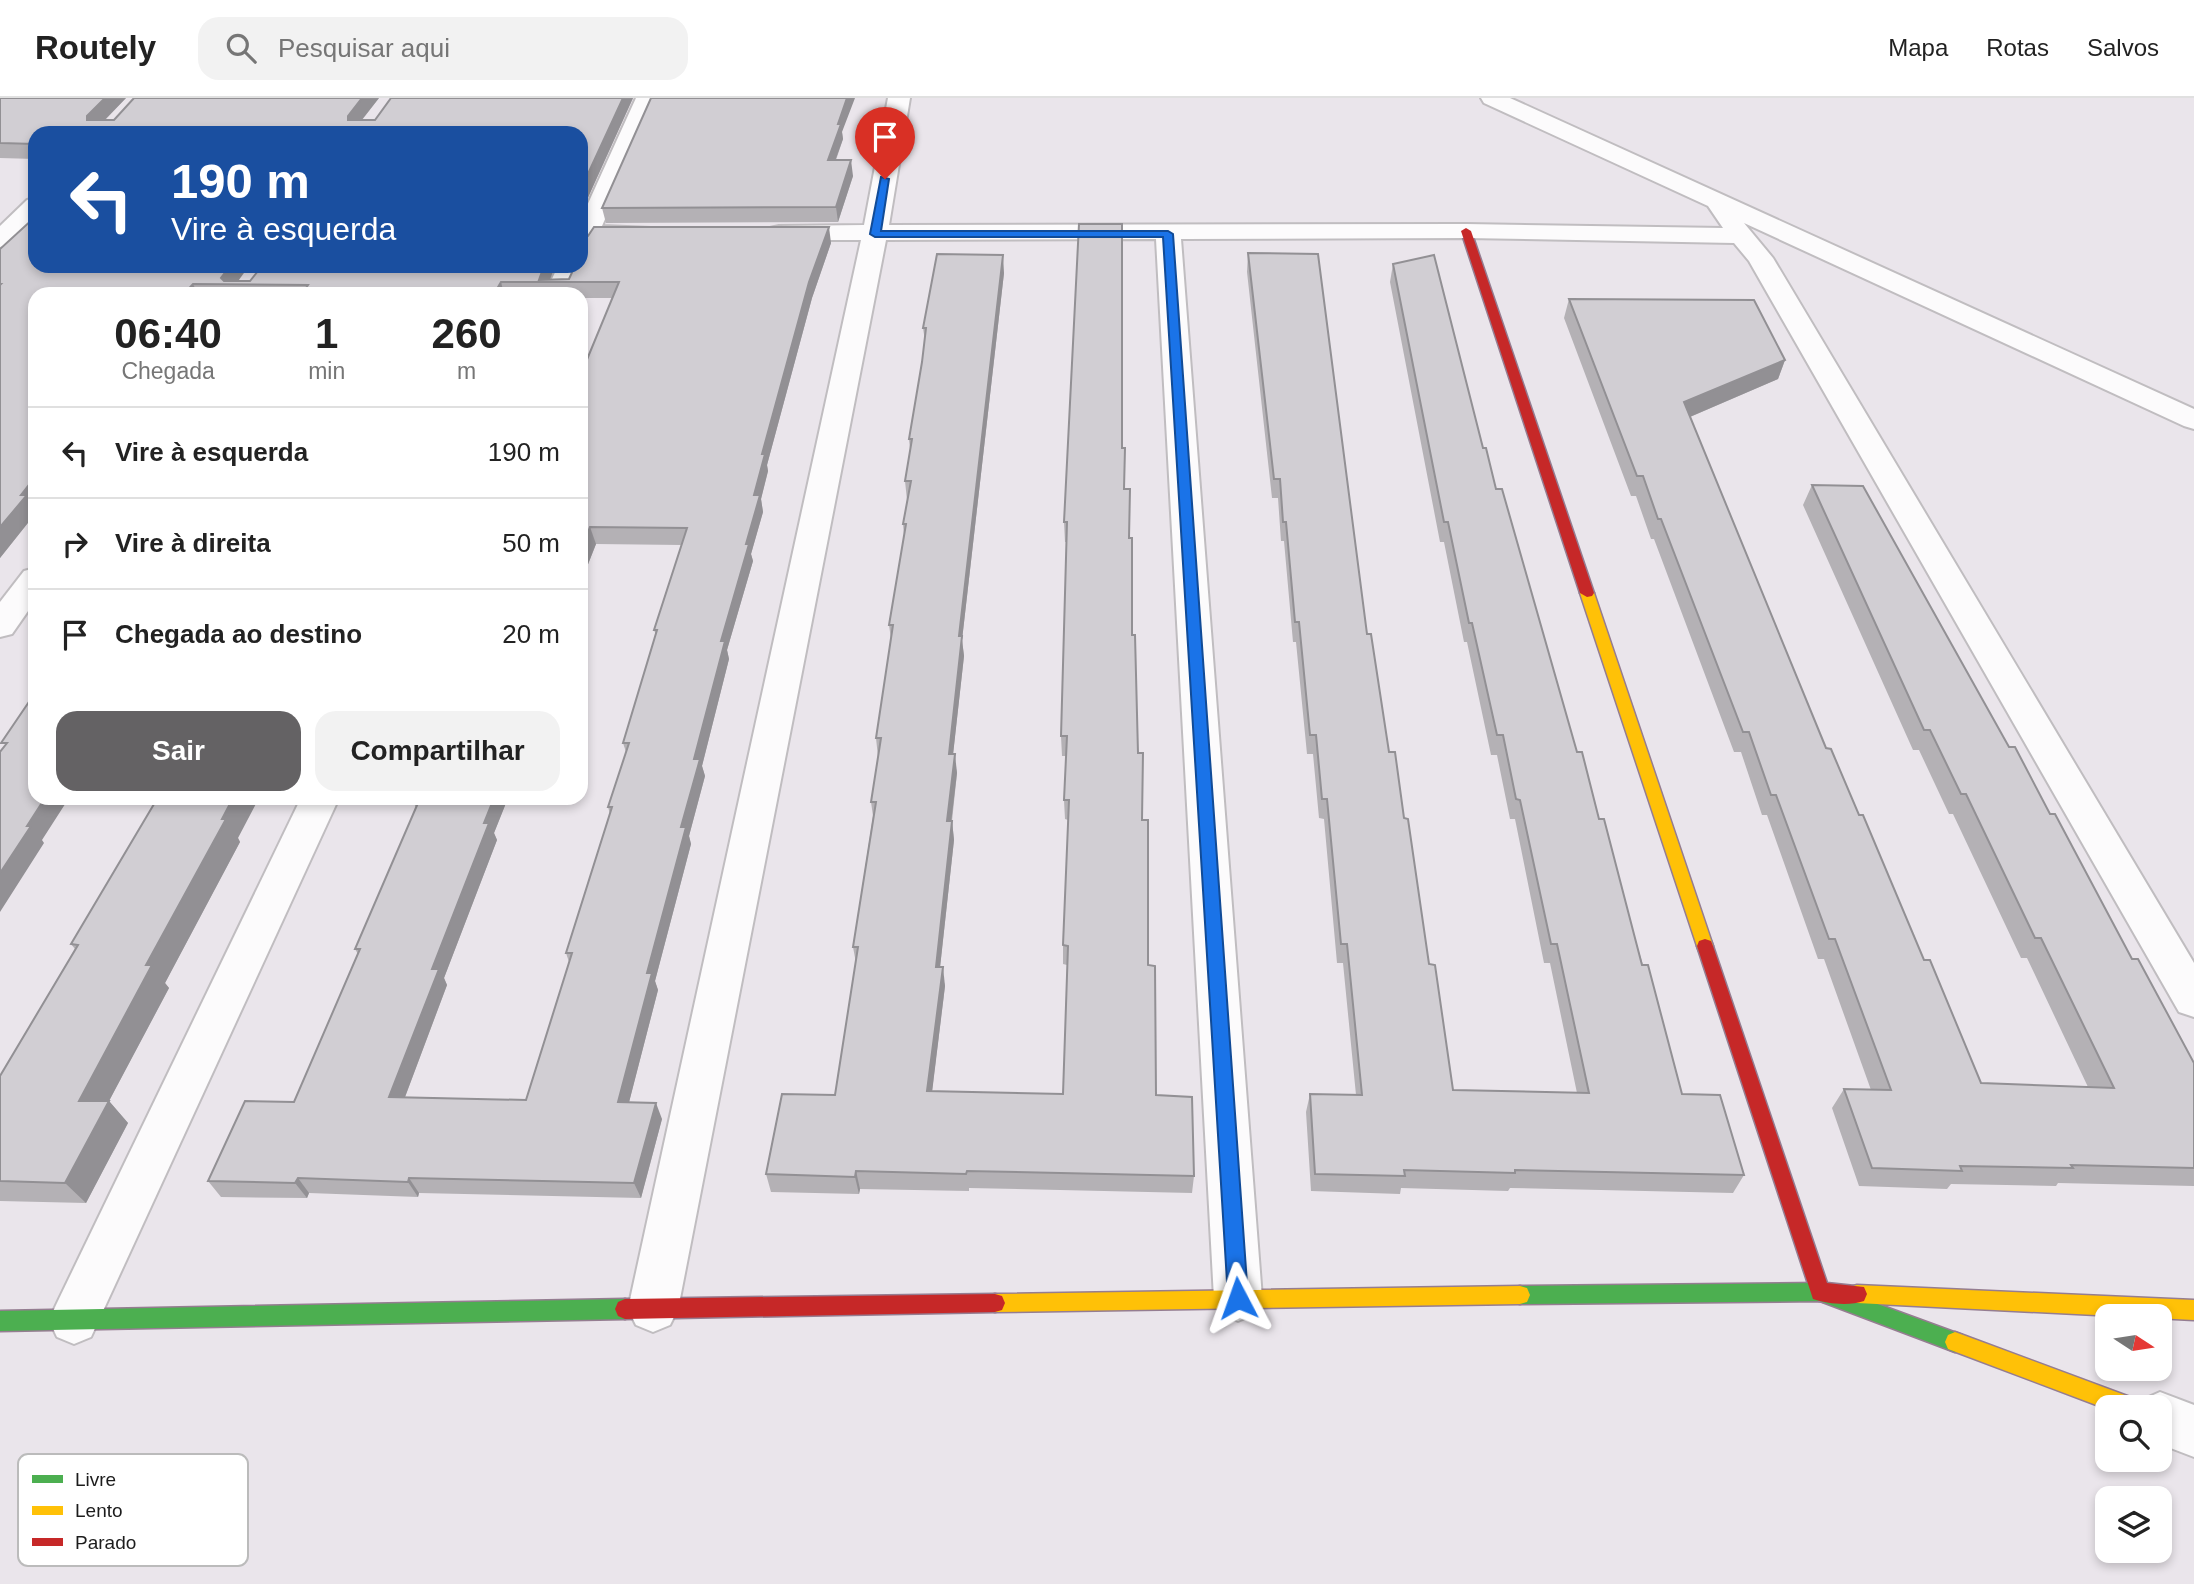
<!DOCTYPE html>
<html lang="pt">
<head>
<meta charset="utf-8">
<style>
  body { margin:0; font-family:Arial,sans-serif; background:#f2f2f2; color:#222; height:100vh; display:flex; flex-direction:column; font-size:26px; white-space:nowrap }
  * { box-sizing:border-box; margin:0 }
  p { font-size:23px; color:#767676 }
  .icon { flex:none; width:38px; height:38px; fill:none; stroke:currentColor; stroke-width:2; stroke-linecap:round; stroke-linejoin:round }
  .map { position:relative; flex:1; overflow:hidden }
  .sheet { position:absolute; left:28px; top:189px; width:560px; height:518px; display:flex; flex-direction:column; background:#fff; border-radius:21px; box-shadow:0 4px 10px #0003 }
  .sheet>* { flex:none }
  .guide { position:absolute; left:28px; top:28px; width:560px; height:147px; border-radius:21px; box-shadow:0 4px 10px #0003; background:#1a4fa0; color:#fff; overflow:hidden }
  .needle { width:46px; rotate:102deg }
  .controls { position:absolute; left:2095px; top:1206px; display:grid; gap:14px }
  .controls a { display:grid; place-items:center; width:77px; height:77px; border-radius:14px; background:#fff; box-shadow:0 4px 10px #0003; font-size:35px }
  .pin { position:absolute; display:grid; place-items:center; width:60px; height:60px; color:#fff; margin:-72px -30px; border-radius:50% 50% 50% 0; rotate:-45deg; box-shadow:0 0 7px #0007 }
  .pin .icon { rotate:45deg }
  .me { position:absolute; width:77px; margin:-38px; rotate:356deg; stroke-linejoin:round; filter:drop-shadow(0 0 5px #0008) }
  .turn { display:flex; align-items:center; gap:24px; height:147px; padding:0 28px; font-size:32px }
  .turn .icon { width:91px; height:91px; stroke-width:2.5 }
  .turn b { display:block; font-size:49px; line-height:60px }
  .eta { display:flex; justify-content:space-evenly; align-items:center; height:119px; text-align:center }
  .eta b { font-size:42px; font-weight:700; line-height:49px }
  .cta { display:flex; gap:14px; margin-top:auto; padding:14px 28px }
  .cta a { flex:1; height:80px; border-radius:21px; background:#646264; color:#fff; font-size:28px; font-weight:700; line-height:80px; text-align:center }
  .cta a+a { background:#f2f2f2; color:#222 }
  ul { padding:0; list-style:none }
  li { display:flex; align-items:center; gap:21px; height:91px; padding:0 28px; border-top:2px solid #e0e0e0 }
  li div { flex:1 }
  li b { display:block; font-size:26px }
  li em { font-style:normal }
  header { display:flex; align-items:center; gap:42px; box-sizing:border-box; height:98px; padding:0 35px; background:#fff; border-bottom:2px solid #e0e0e0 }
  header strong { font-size:33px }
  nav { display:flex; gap:38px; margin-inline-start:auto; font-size:24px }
  .search { width:490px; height:63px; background:#f2f2f2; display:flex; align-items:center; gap:18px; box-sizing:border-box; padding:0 24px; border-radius:21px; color:#767676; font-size:26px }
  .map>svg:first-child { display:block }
</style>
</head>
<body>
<header>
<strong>Routely</strong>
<div class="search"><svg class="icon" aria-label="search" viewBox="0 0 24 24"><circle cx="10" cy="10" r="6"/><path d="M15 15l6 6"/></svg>Pesquisar aqui</div>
<nav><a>Mapa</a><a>Rotas</a><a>Salvos</a></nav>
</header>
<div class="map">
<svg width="2194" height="1486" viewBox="0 0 2194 1486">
  <rect width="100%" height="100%" fill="#eae5eb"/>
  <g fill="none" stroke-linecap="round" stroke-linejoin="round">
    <defs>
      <g id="street">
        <path d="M636 0H658L602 128 651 130 654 135 651 140 596 142 590 153 581 155V121Z"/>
        <path d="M888 0H910L889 127 1466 126 1723 130 1708 108 1484 5 1481 0H1510L2194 311V331L2184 328 1744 125 1773 160 2194 865V919L2179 914 1749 163 1734 145 1466 140 1181 141 1262 1200 1255 1216 1238 1223 1221 1216 1214 1200 1156 141 886 142 678 1211 670 1227 653 1234 636 1227 628 1211 861 142H779L770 140 767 135 770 130 779 128 864 127Z"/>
        <path d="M35 100V121L9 147 0 149V128L27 102Z"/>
        <path d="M581 164 584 168 571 196H545L558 168H581Z"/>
        <path d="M35 470V503L12 536 0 539V504L24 473Z"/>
        <path d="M301 700H339L91 1239 74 1246 57 1239 49 1222 57 1205Z"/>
        <path d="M2160 1294 2194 1307V1359L2160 1346V1309H2139L2142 1302Z"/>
      </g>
      <g id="fast">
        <path d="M1820 1185 1962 1237 1965 1244 1962 1251 1955 1254 1820 1203 1520 1206 1513 1204 1510 1197 1513 1190 1520 1188Z"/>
        <path d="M625 1201 632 1204 635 1211 632 1218 625 1221 0 1233V1213Z"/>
      </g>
      <g id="slow">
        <path d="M1587 491 1594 495 1713 848 1711 853H1699L1697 848 1580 495Z"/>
        <path d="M1857 1187 2194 1202V1222L1857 1205 1850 1203 1847 1196 1850 1189Z"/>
        <path d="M1520 1188 1527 1190 1530 1197 1527 1204 1520 1206 995 1214 988 1212 985 1205 988 1198 995 1196Z"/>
        <path d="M1955 1234 2130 1299 2137 1302 2141 1309 2107 1311 1948 1251 1945 1244 1948 1237Z"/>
      </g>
      <g id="jam">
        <path d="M1466 130 1471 133 1594 495 1592 498 1587 499 1580 495 1461 133Z"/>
        <path d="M1705 841 1711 843 1713 848 1827 1185 1864 1189 1867 1196 1864 1203C1850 1208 1827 1206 1813 1201L1697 848 1699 843Z"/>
        <path d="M995 1196 1002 1198 1005 1205 1002 1212 995 1214 625 1221 618 1218 615 1211 618 1204 625 1201Z"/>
      </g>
    </defs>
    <!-- street casing -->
    <use href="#street" stroke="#c0bdc0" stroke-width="4"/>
    <!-- fast casing -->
    <use href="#fast" stroke="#957d91" stroke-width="3"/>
    <!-- slow casing -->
    <use href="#slow" stroke="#957d91" stroke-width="3"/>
    <!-- jam casing -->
    <use href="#jam" stroke="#957d91" stroke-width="3"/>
    <!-- street -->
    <use href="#street" fill="#fcfbfc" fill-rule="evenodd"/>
    <!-- fast -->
    <use href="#fast" fill="#4caf50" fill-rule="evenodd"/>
    <!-- slow -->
    <use href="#slow" fill="#ffc107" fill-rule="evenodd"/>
    <!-- jam -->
    <use href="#jam" fill="#c62828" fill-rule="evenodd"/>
  </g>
  <!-- wall -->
  <g fill="#b4b1b5">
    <path d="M0 0H126L105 22 379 0 362 22H375L391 0H633L581 115 35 35V61L0 60Z"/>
    <path d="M842 34 843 41 836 62 853 78 838 124 606 125 602 110Z"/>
    <path d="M581 141 831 145 812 200 767 367 768 373 761 401 763 414 751 456 753 463 727 552 729 561 702 668 705 678 689 738 691 746 655 883 658 892 629 1004 662 1021 641 1100 419 1095 418 1099 309 1095 307 1100 221 1099 208 1083 294 1004 358 856 355 851 416 710 414 705 416 700H508L494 735 497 742 444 880 447 887 405 999 526 1002 569 864 566 855 610 716 608 709 626 654 623 645 656 537 654 532 682 447 596 446 581 484V276L613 200H581V196H35V416L0 460V151L238 183 555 168 550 182 569 181 581 168Z"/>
    <path d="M1248 155 1367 536 1389 654 1404 720 1429 866 1453 992 1577 995 1550 865H1544L1515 721H1510L1497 657H1491L1467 544H1464L1444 444H1440L1390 184 1393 166 1483 350 1577 654 1599 721 1682 996 1744 1077 1733 1095 1510 1090 1508 1093 1401 1090 1400 1096 1311 1093 1306 1014 1310 996 1356 997 1343 865H1337L1324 721 1319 720 1313 656H1307L1296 544H1293L1284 443H1281L1278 400H1272L1247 174Z"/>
    <path d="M1004 175 962 542 964 558 953 656 957 675 952 723 954 742 940 869 945 888 932 993 1063 996 1067 867 1063 866V847L1068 722 1065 721 1064 702 1066 658H1062L1061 638 1067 444H1065L1064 424 1122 350 1124 391 1129 440 1132 537 1138 655 1142 722 1148 867 1156 997 1194 1078 1192 1095 969 1090V1093L860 1091 859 1096 771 1094 766 1076 835 997 856 865 853 849 873 718 871 704 878 659 876 640 891 541 889 527 904 437 903 426 907 402 905 383 910 351 909 341 922 264 925 243 923 230Z"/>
    <path d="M1569 201 1785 262 1778 281 1690 319 1826 650 1859 717 1924 862 1981 985 2088 989 2027 860H2021L1953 716H1949L1919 652H1913L1803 407 1812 387 2009 649 2050 716 2132 861 2194 965V1088L2058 1085 2056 1088 1951 1086 1947 1091 1859 1088 1832 1010 1844 991 1871 992 1824 861H1818L1767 717H1762L1741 654H1734L1654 441H1651L1636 398H1631L1564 220Z"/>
    <path d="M154 700 238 740 240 744 165 885 169 890 109 1003 128 1025 86 1105 0 1103V978L75 851 71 846 155 705 153 701Z"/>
  </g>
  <!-- shaded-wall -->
  <g fill="#929094">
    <path d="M105 0H126L94 33 87 22V18Z"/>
    <path d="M362 0H379L353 33 348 22V18Z"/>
    <path d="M623 0H633L581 115V91Z"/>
    <path d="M847 0H855L842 34 843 41 830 77 828 62 838 26Z"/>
    <path d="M851 62 853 78 838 124 836 109Z"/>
    <path d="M829 129 831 145 812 200 767 367 768 373 761 401 763 414 751 456 753 463 727 552 729 561 702 668 705 678 689 738 691 746 655 883 658 892 625 1020 618 1004 721 543 746 446 754 397 762 356 809 184Z"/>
    <path d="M1003 157 1004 175 962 542 964 558 951 675 949 656 959 538Z"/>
    <path d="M230 168H249L236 186H224L221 180Z"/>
    <path d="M544 168H555L549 184 539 182Z"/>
    <path d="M501 184 504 196H494Z"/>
    <path d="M193 186 198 196H184Z"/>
    <path d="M1785 262 1778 281 1678 324 1684 304Z"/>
    <path d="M35 379V416L0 460V429L21 397Z"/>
    <path d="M590 429 596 446 581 484V453Z"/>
    <path d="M955 656 957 675 949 742 947 723Z"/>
    <path d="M45 700H69L42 742 44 745 0 814V775L27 728Z"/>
    <path d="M233 700H259L238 740 240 744 165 885 169 890 109 1003 128 1025 86 1105 65 1085 79 1003 146 867Z"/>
    <path d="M494 700H508L494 735 497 742 444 880 447 887 399 1015 389 999 432 871 484 725Z"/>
    <path d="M952 723 954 742 938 888 936 869Z"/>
    <path d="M943 869 945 888 930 1011 927 993Z"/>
    <path d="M656 1005 662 1021 641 1100 634 1085Z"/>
    <path d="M856 1073 860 1091 859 1096 855 1079Z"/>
    <path d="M298 1080 309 1095 307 1100 295 1085Z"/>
    <path d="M409 1080 419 1095 418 1099 408 1084Z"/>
  </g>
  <!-- building -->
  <g fill="#d1ced3" stroke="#929094" stroke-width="2">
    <path d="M0 0H105L87 18V22H114L134 0H362L348 18V22H375L391 0H623L581 91V35H35V46L0 45Z"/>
    <path d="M651 0H847L838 26H841L828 62H851L836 109 602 110Z"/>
    <path d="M35 119V168H230L221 180 224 183H250L262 168H544L539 182 569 181 575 168H581V156L582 153 581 151V141L588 138 594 129H829L809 184 762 356H765L754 397H760L746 446H749L721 543H725L694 661H700L681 729H686L647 875H652L618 1004 656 1005 634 1085 409 1080 408 1084 298 1080 295 1085 208 1083 245 1003 294 1004 360 851H355L418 705H414L416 700H494L484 725H489L432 871H439L389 999 526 1002 572 855H566L612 709H608L629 645H623L657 532H654L687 430 590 429 581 453V276L619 184H501L494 196H302L308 187 193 186 184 196H35V379L21 397H27L0 429V187L1 186H0V151Z"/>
    <path d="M1079 126H1122V350H1125L1124 391H1130L1129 440H1132V537H1135L1138 655H1143L1142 722H1148V867L1155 868 1156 997 1192 999 1194 1078 967 1073 966 1076 856 1073 855 1079 766 1076 782 996 835 997 858 849H853L876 704H871L881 640H876L893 527H889L906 426H903L911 383H905L912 341H909L922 264 926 230H923L937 156 1003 157 959 538H962L949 656H955L947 723H952L936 869H943L927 993 1063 996 1068 848 1063 847 1069 702H1064L1067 638H1061L1067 424H1064Z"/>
    <path d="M1248 155 1318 156 1367 536H1371L1389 654H1395L1404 720 1408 721 1429 866 1435 867 1453 992 1589 995 1557 846H1551L1520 702 1516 701 1503 637H1497L1472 525H1469L1448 424H1444L1393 166 1434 157 1483 350H1486L1496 391H1502L1577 654H1582L1599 721H1604L1642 867H1648L1682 996 1720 997 1744 1077 1515 1072V1075L1404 1072 1405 1078 1315 1076 1310 996 1362 997 1347 846H1341L1327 701H1322L1316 637H1310L1299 524H1295L1286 424H1283L1280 381H1274Z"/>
    <path d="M1569 201 1754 202 1785 262 1684 304 1826 650 1831 651 1859 717H1863L1924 862H1930L1981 985 2114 990 2041 840H2035L1966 696H1961L1930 632H1924L1812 387 1863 388 2009 649H2015L2050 716H2055L2132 861H2138L2194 965V1070L2071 1067 2073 1070 1960 1068 1962 1073 1872 1070 1844 991 1891 992 1835 841H1829L1776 697H1771L1749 634H1743L1661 421H1658L1643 378H1637Z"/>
    <path d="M35 595V700H45L27 728H31L0 775V654L7 645H1Z"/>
    <path d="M154 700H233L222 721H226L146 867H152L79 1003H109L65 1085 0 1083V978L78 847 71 846 157 701H153Z"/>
  </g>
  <!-- route -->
  <path fill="#1a73e8" stroke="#114b97" stroke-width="2" d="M881 79 889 81 881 133H1168L1173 136 1248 1200 1245 1207 1238 1210 1231 1207 1228 1200 1163 139H875L870 136Z"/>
  <!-- legend -->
  <rect x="18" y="1356" width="230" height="112" rx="10" fill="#fff" stroke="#bbb" stroke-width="2"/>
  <rect x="32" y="1377" width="31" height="8" fill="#4caf50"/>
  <rect x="32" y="1408" width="31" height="9" fill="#ffc107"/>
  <rect x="32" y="1440" width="31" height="8" fill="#c62828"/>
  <g font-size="19" fill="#1c1c1c">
    <text x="75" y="1388">Livre</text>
    <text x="75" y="1419">Lento</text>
    <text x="75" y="1451">Parado</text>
  </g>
</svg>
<div class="controls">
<a><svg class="needle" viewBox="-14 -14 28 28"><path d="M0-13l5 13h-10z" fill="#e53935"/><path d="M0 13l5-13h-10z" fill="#767676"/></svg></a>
<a><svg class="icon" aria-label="search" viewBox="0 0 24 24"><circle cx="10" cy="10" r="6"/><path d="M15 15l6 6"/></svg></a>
<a><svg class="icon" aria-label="layers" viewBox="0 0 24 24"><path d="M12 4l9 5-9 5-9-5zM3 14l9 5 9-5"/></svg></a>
</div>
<div class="pin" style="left:885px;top:81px;background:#d93025"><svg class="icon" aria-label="arrive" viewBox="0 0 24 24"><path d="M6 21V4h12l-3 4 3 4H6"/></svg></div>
<svg class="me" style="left:1238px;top:1200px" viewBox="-20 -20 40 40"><path d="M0-17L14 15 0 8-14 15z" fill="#1a73e8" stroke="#fff" stroke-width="4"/></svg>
<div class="guide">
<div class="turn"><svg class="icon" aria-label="left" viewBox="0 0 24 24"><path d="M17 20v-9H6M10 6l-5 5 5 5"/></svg><div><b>190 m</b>Vire à esquerda</div></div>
</div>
<section class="sheet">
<div class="eta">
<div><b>06:40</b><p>Chegada</p></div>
<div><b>1</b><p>min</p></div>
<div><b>260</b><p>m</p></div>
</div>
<ul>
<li><svg class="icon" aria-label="left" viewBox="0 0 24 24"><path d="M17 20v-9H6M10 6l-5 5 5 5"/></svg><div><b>Vire à esquerda</b></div><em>190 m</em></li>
<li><svg class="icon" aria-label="right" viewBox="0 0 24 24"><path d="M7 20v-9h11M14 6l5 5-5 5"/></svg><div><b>Vire à direita</b></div><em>50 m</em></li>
<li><svg class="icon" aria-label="arrive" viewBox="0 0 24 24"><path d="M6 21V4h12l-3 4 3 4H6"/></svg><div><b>Chegada ao destino</b></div><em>20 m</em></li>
</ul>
<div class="cta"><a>Sair</a><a>Compartilhar</a></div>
</section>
</div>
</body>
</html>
